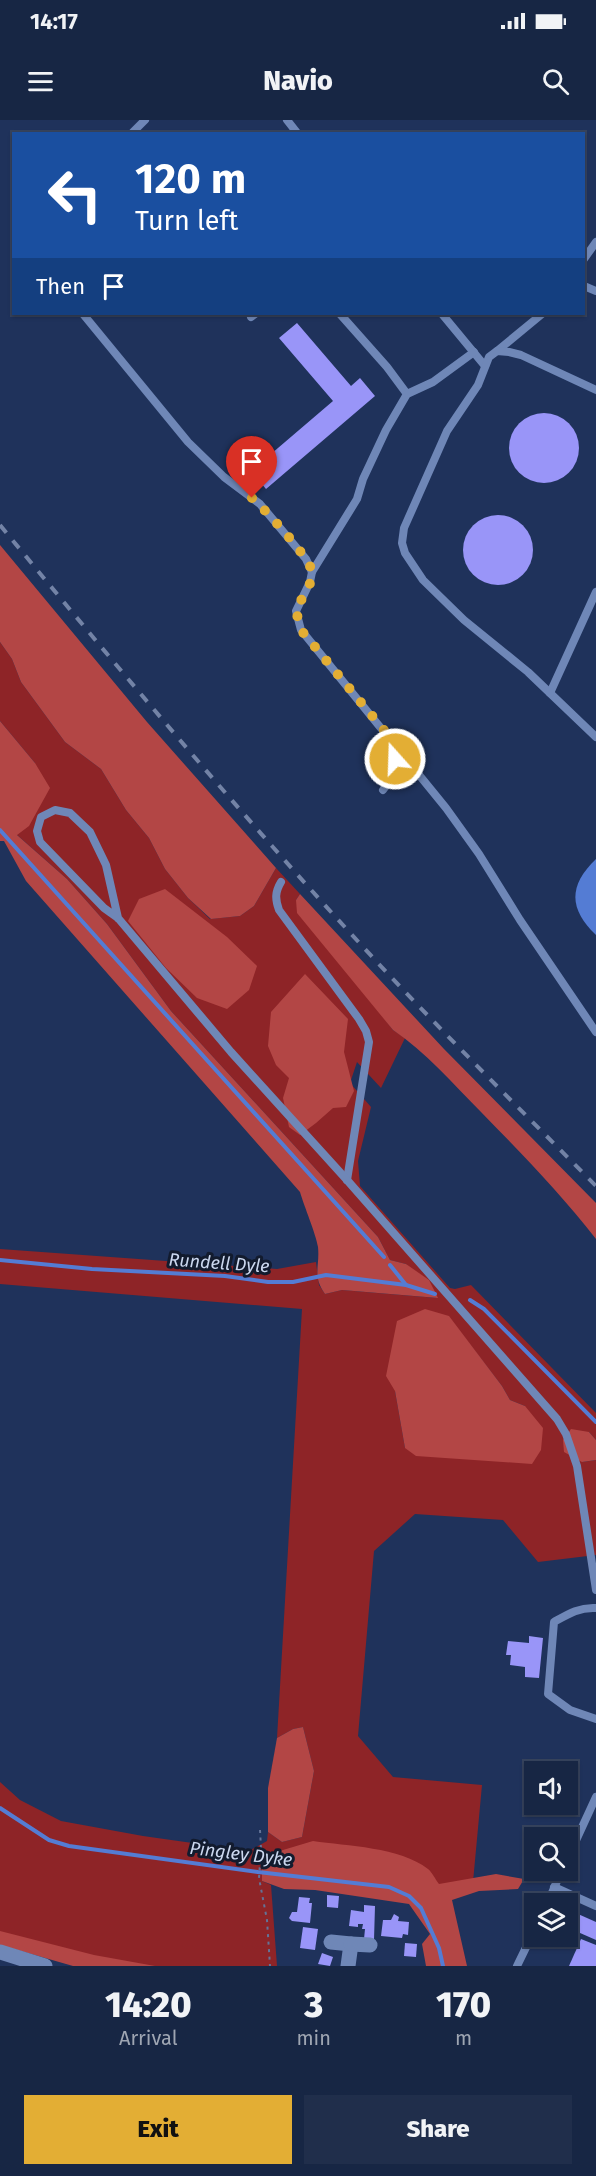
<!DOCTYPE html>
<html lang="en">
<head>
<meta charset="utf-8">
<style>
  body { margin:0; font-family:"Fira Sans",sans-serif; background:#202e4b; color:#f1f3f6; height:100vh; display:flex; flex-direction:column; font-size:22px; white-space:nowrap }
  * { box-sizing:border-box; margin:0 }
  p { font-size:20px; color:#9ea5b2 }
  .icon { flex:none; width:33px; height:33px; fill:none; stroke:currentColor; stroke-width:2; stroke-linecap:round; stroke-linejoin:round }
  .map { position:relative; height:1846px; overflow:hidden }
  .panel { display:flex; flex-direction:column; background:#172644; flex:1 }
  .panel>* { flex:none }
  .hud { position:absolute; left:12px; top:12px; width:573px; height:183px; border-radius:0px; box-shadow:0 2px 4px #0004,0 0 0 2px #36435d; background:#1a4fa0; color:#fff; overflow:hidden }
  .fabs { position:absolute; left:524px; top:1641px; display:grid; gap:12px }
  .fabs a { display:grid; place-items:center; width:54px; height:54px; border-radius:0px; background:#172644; box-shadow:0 2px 4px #0004,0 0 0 2px #36435d; font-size:30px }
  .pin { position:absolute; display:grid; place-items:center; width:51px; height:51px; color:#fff; margin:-62px -26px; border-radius:50% 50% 50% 0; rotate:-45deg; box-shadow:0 0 6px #0007 }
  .pin .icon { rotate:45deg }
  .me { position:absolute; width:66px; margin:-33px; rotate:340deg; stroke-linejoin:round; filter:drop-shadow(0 0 4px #0008) }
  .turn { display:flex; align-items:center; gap:21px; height:126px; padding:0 24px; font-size:27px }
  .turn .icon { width:78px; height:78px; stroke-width:2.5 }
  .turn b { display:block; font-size:42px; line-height:51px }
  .then { display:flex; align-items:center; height:57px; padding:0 24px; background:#0003; gap:12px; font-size:22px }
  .eta { display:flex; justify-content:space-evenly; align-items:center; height:102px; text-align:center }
  .eta b { font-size:36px; font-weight:800; line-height:42px }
  .primary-button { display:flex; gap:12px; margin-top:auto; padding:12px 24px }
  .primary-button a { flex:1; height:69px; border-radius:0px; background:#e3ae34; color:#111; font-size:24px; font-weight:800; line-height:69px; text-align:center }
  .primary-button a+a { background:#202e4b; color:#f1f3f6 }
  .status { display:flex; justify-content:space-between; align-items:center; height:42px; padding:0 30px; background:#172644; direction:ltr }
  .status svg { height:16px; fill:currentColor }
  header { display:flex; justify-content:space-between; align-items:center; height:78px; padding:0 24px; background:#172644; font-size:27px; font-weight:800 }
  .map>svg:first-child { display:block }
</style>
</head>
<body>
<div class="status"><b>14:17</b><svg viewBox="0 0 49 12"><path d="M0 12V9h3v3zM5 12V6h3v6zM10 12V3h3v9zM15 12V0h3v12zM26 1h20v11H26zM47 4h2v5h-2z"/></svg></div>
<header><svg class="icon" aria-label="menu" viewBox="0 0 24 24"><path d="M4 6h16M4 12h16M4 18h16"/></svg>Navio<svg class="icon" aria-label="search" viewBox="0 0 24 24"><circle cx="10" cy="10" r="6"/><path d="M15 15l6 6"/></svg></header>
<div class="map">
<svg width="596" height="1846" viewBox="0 0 596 1846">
  <rect width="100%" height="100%" fill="#1f325b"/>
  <!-- green -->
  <path fill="#8e2427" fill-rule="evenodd" d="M0 522 12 539 21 562 65 622 101 649 126 690 149 718 165 749 188 778 210 799 240 796 254 786 276 748 300 774 296 780 393 910 405 918 381 968 357 942 350 963 371 987 358 1041 360 1066 450 1168 455 1169 471 1165 596 1293V1320L589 1312 582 1342 596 1340V1435L538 1442 503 1400 415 1394 374 1431 358 1616 393 1657 482 1665 473 1762 434 1776 273 1733 262 1740V1761L271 1765 277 1846H101L0 1817V1662L20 1680 61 1701 143 1716 249 1731 267 1721 268 1712 282 1722 302 1717 314 1651 303 1607 293 1609 277 1618 302 1189 0 1164V1129L277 1149 316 1142 319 1165 325 1174 342 1170 437 1178 406 1144 390 1140 378 1117 171 891 107 804 67 759 16 714 35 643 0 601ZM448 1196 502 1266 510 1280 525 1286 405 1328 395 1271Z"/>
  <!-- forest -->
  <g fill="#b34645">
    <path d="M0 425 147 602 276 748 254 786 240 796 211 799 188 778 165 749 149 718 126 690 101 649 65 622 21 562 12 539 0 522Z"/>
    <path d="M0 601 35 643 50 668 29 706 17 715 67 759 107 804 171 891 378 1117 390 1140 406 1144 429 1160 438 1178 342 1170 325 1174C312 1156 320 1146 318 1127 316 1114 304 1086 300 1072L26 761 4 721H0Z"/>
    <path d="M165 769 227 817 257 846 249 870 227 889 197 878 166 848 128 801 139 779Z"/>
    <path d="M300 774 444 929 596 1083V1119C561 1074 521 1033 481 992 453 964 426 932 393 910L297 793 296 780Z"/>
    <path d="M305 854 348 899 344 932 354 971 346 987 333 988 316 1003 300 1015 289 1007 283 978 289 958 276 945 268 926 271 892Z"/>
    <path d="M425 1189 449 1196 502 1266 510 1280 525 1286 543 1308 541 1330 532 1344 416 1336 405 1328 395 1271 386 1256 397 1201Z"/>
    <path d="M571 1309 589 1312 596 1320V1340L582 1342 564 1332 563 1320Z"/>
    <path d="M303 1607 314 1651 302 1717 282 1722 268 1712V1668L277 1618 293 1609Z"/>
    <path d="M313 1721C347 1726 400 1727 428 1749 432 1752 435 1759 439 1764L496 1754 524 1759 518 1769 479 1771 452 1780 467 1846H426L422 1824 430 1814 409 1784 315 1770 284 1769 262 1761V1740L273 1733Z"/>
    <path d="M0 1811 94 1835 155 1846H73L0 1825Z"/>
  </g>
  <!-- water -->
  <path fill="#547cd4" d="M596 739V815C569 789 568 766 596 739Z"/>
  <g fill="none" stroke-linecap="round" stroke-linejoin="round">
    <!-- stream -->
    <g stroke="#547cd4" stroke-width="4">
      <path d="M0 710 384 1137"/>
      <path d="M0 1140 92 1149 225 1156 268 1162H293L326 1155 406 1165 435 1174"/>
      <path d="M390 1145 406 1165"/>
      <path d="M470 1180 484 1189 596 1302"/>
      <path d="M0 1688 49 1720 69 1726 258 1752 389 1767 409 1776 421 1788 439 1828 443 1846"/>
    </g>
  </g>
  <!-- building -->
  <g fill="#9995f8">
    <path d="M297 203 351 266 360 258 375 276 266 369 251 351 333 281 279 218Z"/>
    <circle cx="544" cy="328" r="35"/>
    <circle cx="498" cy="430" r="35"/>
    <path d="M529 1516 543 1518 539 1558 525 1557V1547L510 1545 511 1535H506L508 1521 529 1523Z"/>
    <path d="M327 1775 339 1776 338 1788 327 1787Z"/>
    <path d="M299 1777 310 1778 309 1783H312L310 1803 292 1801 289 1798 292 1792H297Z"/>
    <path d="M364 1785 375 1786 374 1820 364 1819 365 1809H362L363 1804H358V1807L349 1806 351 1790 364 1792Z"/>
    <path d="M394 1794 399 1797 398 1801 409 1802 408 1815 403 1814 402 1818 381 1816 383 1800H391Z"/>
    <path d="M578 1794 596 1802V1820L571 1809Z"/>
    <path d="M303 1807 318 1809 315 1830 300 1828Z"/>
    <path d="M581 1819 596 1825V1846H569Z"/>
    <path d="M405 1823 417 1824 416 1837 404 1836Z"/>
    <path d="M322 1833 333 1837 330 1846 318 1844Z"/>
  </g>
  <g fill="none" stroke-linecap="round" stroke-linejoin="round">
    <!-- path -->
    <path stroke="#637397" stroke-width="2" stroke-dasharray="3 4.5" stroke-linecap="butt" d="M260 1710 261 1728 259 1758 267 1800 270 1846"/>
    <!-- lane -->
    <g stroke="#6f87b7" stroke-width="8">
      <path d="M287 0 298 14"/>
      <path d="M131 14 145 0"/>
      <path d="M584 139 596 122"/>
      <path d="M584 166 596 171"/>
      <path d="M83 194 188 322 224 357 260 384 306 439 312 452 310 462 296 491 301 510 446 688 479 734 520 800 596 912"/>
      <path d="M340 194 387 247 407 274"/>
      <path d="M442 194 485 246"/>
      <path d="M251 197 255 194"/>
      <path d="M497 231 542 194"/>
      <path d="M596 270 521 235 509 232 497 231 489 237 478 265 447 311 404 408 402 423 405 433 423 460 464 500 528 552 596 617"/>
      <path d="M312 452 357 379 363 359 386 310 407 274 433 262 474 232"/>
      <path d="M550 573 596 472"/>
      <path d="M383 670C396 655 395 639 393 621"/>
      <path d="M281 762C275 772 275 779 279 790L359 899 366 911 369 922 347 1060"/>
      <path d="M118 798 106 745 90 712 70 693 55 690 41 697 37 711 40 722 104 788 118 798 231 932 347 1060 557 1299 566 1314 577 1346 596 1470"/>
      <path d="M596 1488C579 1487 568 1494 554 1502L548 1574 570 1590 596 1599"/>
      <path d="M567 1740 596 1677"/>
      <path d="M554 1767 596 1786"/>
      <path d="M547 1784 562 1750"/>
      <path d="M517 1846 534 1811"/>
    </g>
    <!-- street -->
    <g stroke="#6f87b7" stroke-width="15">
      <path d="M331 1822 351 1824 348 1846"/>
      <path d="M351 1824 370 1825"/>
      <path d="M0 1832 45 1846"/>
    </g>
    <!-- rail -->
    <path stroke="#7383a6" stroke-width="4" stroke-dasharray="10 10" stroke-linecap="butt" d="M0 405C122 553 246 701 377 842 448 918 523 992 596 1066"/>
  </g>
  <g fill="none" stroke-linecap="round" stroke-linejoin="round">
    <!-- route -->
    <path stroke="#e3ae34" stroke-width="10" stroke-dasharray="0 18" d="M252 378C263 387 311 439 312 452 313 465 300 479 296 491L301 510 393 621 395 639"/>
  </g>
  <g text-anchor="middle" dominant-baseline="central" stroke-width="6" stroke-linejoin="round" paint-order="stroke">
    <!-- water labels -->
    <g font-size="18" font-style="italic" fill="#ccd8ef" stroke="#121b2e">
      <text transform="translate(219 1143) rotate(4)">Rundell Dyle</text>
      <text transform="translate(241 1734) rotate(7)">Pingley Dyke</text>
    </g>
  </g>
</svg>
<div class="fabs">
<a><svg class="icon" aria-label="sound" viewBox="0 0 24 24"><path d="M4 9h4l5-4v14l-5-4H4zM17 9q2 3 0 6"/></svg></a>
<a><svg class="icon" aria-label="search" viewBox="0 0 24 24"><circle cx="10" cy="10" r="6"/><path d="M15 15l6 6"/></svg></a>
<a><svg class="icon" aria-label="layers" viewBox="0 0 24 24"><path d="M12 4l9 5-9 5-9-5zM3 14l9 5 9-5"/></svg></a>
</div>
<div class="pin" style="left:252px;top:378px;background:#d93025"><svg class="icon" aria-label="arrive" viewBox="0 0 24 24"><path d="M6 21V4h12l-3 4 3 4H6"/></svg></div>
<svg class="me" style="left:395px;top:639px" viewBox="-20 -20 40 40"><circle r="17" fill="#e3ae34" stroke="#fff" stroke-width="3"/><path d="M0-11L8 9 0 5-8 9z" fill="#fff"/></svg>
<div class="hud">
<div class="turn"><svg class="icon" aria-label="left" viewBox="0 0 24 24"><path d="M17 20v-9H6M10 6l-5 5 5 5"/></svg><div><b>120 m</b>Turn left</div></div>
<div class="then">Then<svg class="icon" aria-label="arrive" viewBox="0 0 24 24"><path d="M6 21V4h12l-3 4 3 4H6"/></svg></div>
</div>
</div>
<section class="panel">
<div class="eta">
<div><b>14:20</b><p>Arrival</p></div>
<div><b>3</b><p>min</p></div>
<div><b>170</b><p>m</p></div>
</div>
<div class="primary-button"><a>Exit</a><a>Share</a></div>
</section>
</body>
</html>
